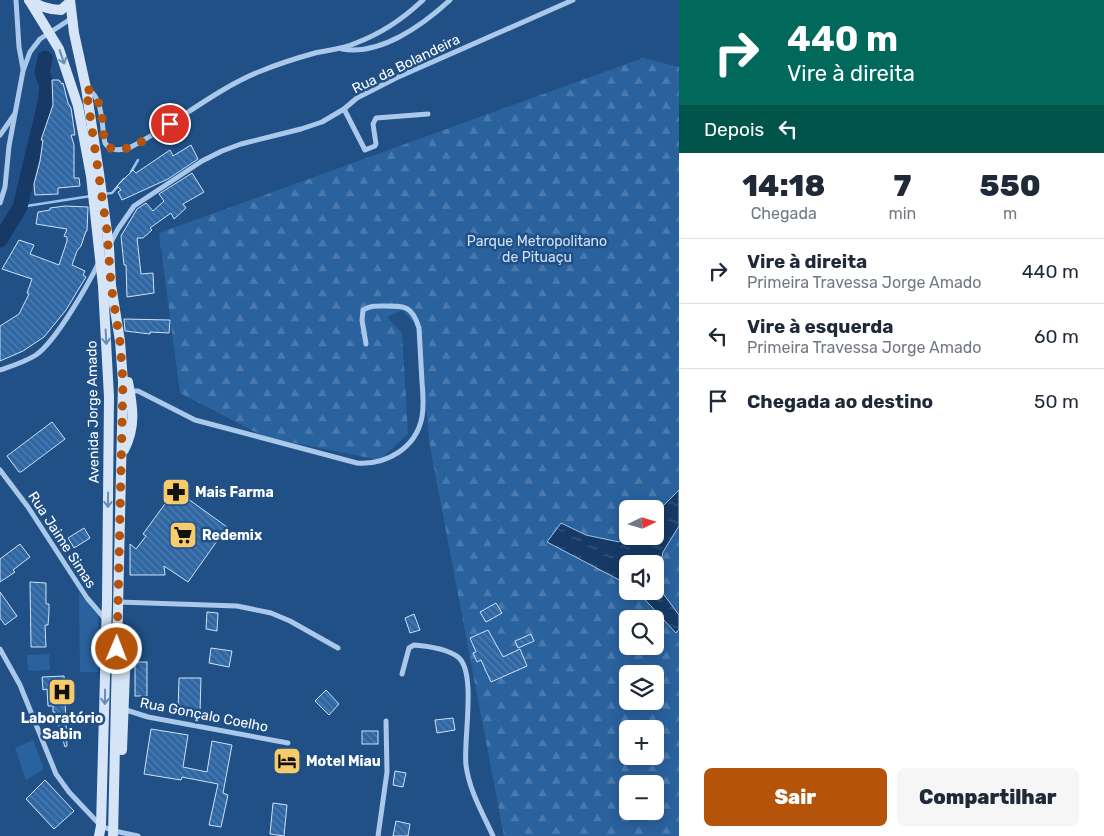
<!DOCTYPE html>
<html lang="pt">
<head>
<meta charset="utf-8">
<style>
  body { margin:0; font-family:Rubik,sans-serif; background:#f6f6f7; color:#1f2937; height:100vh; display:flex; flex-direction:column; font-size:19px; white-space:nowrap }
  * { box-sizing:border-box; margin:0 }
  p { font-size:16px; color:#747a83 }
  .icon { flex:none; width:28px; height:28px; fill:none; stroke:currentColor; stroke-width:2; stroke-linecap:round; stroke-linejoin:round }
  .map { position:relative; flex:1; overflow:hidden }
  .details { display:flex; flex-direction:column; background:#fff; width:425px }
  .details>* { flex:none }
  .guide { background:#00695c; color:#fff; overflow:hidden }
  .needle { width:32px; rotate:85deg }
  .tools { position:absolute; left:619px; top:500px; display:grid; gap:10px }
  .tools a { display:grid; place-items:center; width:45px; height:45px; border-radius:8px; background:#fff; box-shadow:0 2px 12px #0003; font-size:25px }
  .pin { position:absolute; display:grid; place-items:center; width:42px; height:42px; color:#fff; margin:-21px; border:2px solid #fff; border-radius:50%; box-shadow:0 1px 5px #0007 }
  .me { position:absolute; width:55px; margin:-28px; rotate:1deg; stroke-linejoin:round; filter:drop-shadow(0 0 4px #0008) }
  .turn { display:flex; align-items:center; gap:18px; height:105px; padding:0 25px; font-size:22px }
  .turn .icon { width:65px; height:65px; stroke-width:2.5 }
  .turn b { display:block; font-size:35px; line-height:42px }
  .then { display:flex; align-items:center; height:48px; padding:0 25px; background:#0003; gap:10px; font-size:19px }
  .eta { display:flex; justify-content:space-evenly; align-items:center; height:85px; text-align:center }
  .eta b { font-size:30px; font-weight:800; line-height:35px }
  .action { display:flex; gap:10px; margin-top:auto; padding:10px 25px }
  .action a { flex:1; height:58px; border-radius:8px; background:#b45309; color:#fff; font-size:20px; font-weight:800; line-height:58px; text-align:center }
  .action a+a { background:#f6f6f7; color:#1f2937 }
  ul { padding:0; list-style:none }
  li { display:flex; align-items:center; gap:15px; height:65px; padding:0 25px; border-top:1px solid #e0e1e3 }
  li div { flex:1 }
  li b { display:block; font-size:19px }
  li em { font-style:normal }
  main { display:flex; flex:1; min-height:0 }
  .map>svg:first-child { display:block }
</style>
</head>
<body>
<main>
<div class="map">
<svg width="679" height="836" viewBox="0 0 679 836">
  <defs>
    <pattern id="forest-firs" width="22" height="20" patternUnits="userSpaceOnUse" patternTransform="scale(1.25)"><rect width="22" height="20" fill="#2a629e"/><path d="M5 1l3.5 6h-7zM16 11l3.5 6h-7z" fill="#4a7aad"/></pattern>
    <pattern id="water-ripples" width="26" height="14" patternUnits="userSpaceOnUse" patternTransform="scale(1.25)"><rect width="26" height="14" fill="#163a65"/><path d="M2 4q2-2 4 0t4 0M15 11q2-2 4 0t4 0" fill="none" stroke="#39587c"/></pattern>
    <pattern id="building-back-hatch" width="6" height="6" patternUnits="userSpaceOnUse" patternTransform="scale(1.25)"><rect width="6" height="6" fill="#3067a3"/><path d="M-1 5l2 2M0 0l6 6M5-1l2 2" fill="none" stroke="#4f7eb1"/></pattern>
  </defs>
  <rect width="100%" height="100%" fill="#205086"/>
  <!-- forest -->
  <path fill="url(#forest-firs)" fill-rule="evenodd" d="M643 58 679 67V836H504L430 447 418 327 402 310 387 317 402 333 408 434 380 460 265 437 180 393 159 233ZM628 509H655V536H628ZM628 564H655V591H628ZM628 619H655V646H628ZM628 674H655V701H628ZM628 729H655V756H628ZM628 784H655V811H628Z"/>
  <!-- park -->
  <g fill="#2a629e">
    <path d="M79 593 98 616V672H80Z"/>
    <path d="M49 654 50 670 28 671 27 655Z"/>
    <path d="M33 740 44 769 26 780 15 748Z"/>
  </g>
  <!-- water -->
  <path fill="url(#water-ripples)" stroke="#9dc4eb" d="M679 490V526L663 552 656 584 679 615V629L676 633 637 591H655V564H628L627 584 547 542 561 523 586 535 619 542 627 536H655V514Z"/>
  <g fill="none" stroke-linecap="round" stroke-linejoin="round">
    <!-- stream -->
    <g stroke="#9dc4eb" stroke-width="2.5">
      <path d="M131 172 138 160"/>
      <path d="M103 194 112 193 124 179"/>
      <path d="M20 207 91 196"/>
    </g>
    <!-- river -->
    <path stroke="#163a65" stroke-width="15" d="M0 240 20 207 45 103 47 86 42 73 45 58"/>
  </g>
  <!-- building -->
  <g fill="url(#building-back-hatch)" stroke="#cee2f7">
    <path d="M52 80H59L62 84 63 83 68 103 71 108 75 135H71L74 145V178H79L80 186 58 188V194L35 195 34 184 40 161 43 140H41L53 105Z"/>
    <path d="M191 145 198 159 168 179 122 200 118 192 121 190 117 186 133 170 136 173 170 150 173 156Z"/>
    <path d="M192 173 204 192 183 204 186 208 174 219 171 213 150 228 152 230 143 238H137L141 274 153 273 154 293 127 297 126 265H124L121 236 137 209 146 203 153 211 164 201 159 194Z"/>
    <path d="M65 206 88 207 87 231H86L81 246 77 251 72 265 85 271 83 275 86 277 66 310 44 337 23 351 0 361V326L19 314 29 294 27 293 32 279 2 269 19 240 34 245 30 254 59 265 67 241V237L64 236 67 229 36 224 38 212 50 210V208Z"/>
    <path d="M124 319 170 320 169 333 150 332V334L125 331Z"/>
    <path d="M52 422 65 439 21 472H19L7 456Z"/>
    <path d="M178 486 187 492 184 496 227 527 188 582 164 566 165 575H130V544L136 549 146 536 143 534Z"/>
    <path d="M84 528 90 538 74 548 68 538Z"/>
    <path d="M20 544 30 557 13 570 15 572 0 582V559Z"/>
    <path d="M30 582 46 583V604H49V612L48 625H45L46 647H31Z"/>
    <path d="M0 592 17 616 5 625 0 618Z"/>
    <path d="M496 603 502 613 486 622 480 612Z"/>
    <path d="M207 612 218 613 217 631 206 629Z"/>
    <path d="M414 614 420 630 410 633 405 618Z"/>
    <path d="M488 630 503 657 520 649 527 666 491 682 481 660 477 662 473 653 476 652 470 638Z"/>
    <path d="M531 634 534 641 518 648 515 641Z"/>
    <path d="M211 648 232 651 229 667 209 663Z"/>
    <rect x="135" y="662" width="12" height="34"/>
    <path d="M64 676 67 746 65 747 55 712H53V706H48L47 689 43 690 42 677Z"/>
    <path d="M179 678H201L200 712 178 711Z"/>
    <path d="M326 690 339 704 329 715 315 701Z"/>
    <path d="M453 718 455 730 437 733 435 720Z"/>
    <path d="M151 729 188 735 183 767 207 772 212 741 232 745 223 793 228 795 221 827 209 825 218 784 182 777 181 780 144 774Z"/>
    <rect x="362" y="731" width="16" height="13"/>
    <path d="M395 771 406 773 403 787 393 785Z"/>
    <path d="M45 780 74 811 54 829 26 799Z"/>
    <path d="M273 803 287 805 284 836 270 834Z"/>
    <path d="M396 821 410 824 408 836H393Z"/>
  </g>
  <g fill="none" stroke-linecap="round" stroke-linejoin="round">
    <!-- minor -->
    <g stroke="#aac8e9" stroke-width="5">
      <path d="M16 0 19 47 23 69"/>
      <path d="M342 49C380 56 423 25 450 0"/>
      <path d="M87 88C104 99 101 124 105 143 111 152 120 150 129 148 173 126 215 89 261 71 278 64 297 58 315 53 329 50 343 49 356 43 380 34 404 18 423 0"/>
      <path d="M344 109 365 150 375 146 376 144 373 124 376 118 428 114"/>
      <path d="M0 135 14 115"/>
      <path d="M0 203 5 187 9 146 23 71 30 52 40 39 72 18"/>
      <path d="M110 244 118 229 134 206 202 161 222 151 241 144 301 129 322 122 344 109 357 98 396 78 573 0"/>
      <path d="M0 370C12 366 25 362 36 355 56 341 88 285 99 262"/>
      <path d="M130 391H138L195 420 357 463C387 465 416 448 422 417 424 406 423 393 422 382 421 364 420 346 419 328 412 305 405 306 382 306 375 306 369 306 363 310L362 320 366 344"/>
      <path d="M0 470 28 507 87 598 106 620"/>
      <path d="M118 602 237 606 271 613 290 621 338 648"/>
      <path d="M0 649 20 685 56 774 69 792 101 826 114 831 138 836"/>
      <path d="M402 674 409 648 414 645C427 646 447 649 458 657 477 672 463 741 466 765 469 790 483 814 493 836"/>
      <path d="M123 709 148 717 288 743"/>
      <path d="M378 836 387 772 386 721"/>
    </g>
    <!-- secondary -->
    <g stroke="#d5e5f7" stroke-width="10">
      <path d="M29 0 59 49 78 106 91 176 103 286 109 397 107 601 101 826 99 836"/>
      <path d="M29 0C40 6 49 10 61 10L70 2"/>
      <path d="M70 0 74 33 86 88 99 173 109 247 111 285 120 341 123 382 113 836"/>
      <path d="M124 450C136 427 133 407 128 382"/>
      <path d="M119 631 126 645 122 750"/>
    </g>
  </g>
  <!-- one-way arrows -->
  <defs><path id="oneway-shaft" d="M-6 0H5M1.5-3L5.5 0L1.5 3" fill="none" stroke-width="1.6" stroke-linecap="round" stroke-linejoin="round" transform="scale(1.25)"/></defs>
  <g stroke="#688cb3">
    <use href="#oneway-shaft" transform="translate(62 57) rotate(71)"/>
    <use href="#oneway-shaft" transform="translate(106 337) rotate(87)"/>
    <use href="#oneway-shaft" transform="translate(108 500) rotate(91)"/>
    <use href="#oneway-shaft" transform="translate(105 697) rotate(91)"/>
  </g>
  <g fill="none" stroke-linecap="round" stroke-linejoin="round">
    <!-- route -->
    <path stroke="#b45309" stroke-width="9" stroke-dasharray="0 16.2" d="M117 649 123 382 120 342 111 285 107 231 86 88C105 99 101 123 105 143 118 163 156 132 170 124"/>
  </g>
  <!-- icons -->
  <defs>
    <symbol id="pharmacy-square" viewBox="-11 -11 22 22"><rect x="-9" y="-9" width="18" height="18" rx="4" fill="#f7ca6a" stroke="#205086"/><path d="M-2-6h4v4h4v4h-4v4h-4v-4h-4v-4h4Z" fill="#111"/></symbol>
    <symbol id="supermarket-square" viewBox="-11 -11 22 22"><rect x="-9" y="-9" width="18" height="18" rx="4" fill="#f7ca6a" stroke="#205086"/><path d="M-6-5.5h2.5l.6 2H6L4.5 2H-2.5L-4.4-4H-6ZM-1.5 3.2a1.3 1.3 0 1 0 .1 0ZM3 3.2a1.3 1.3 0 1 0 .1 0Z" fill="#111"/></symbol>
    <symbol id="hospital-square" viewBox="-11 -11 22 22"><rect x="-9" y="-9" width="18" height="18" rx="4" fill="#f7ca6a" stroke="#205086"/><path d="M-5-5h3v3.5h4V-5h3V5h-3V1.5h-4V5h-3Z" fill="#111"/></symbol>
    <symbol id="hotel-square" viewBox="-11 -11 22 22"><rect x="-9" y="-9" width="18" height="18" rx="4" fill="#f7ca6a" stroke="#205086"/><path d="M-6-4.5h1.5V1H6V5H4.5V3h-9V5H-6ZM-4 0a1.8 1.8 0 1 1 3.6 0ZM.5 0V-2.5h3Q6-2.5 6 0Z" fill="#111"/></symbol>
  </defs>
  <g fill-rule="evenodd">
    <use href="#pharmacy-square" x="160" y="476" width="32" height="32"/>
    <use href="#supermarket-square" x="167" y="519" width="32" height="32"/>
    <use href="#hospital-square" x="46" y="676" width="32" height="32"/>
    <use href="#hotel-square" x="271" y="745" width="32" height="32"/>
  </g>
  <g text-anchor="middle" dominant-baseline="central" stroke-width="5" stroke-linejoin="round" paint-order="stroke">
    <!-- street labels -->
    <g font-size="14" fill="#fff" stroke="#205086">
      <text transform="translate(406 64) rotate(-26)">Rua da Bolandeira</text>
      <text transform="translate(93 412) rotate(-91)">Avenida Jorge Amado</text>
      <text transform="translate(62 540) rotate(57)">Rua Jaime Simas</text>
      <text transform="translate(204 715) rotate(11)">Rua Gonçalo Coelho</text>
    </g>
    <!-- park labels -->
    <g font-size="14" fill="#cee2f7" stroke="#205086">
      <text x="537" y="241">Parque Metropolitano<tspan x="537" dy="16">de Pituaçu</tspan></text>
    </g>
    <!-- poi labels -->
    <g font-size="14" font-weight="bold" fill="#fff" stroke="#205086" text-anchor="start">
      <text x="195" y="492">Mais Farma</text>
      <text x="202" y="535">Redemix</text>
      <text x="62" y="718" text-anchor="middle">Laboratório<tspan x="62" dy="16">Sabin</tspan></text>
      <text x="306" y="761">Motel Miau</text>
    </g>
  </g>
</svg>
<div class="tools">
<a><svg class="needle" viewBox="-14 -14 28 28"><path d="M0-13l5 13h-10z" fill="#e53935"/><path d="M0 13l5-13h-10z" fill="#747a83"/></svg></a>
<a><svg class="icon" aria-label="sound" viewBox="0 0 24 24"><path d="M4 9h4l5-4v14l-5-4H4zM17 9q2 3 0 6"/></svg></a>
<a><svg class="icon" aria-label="search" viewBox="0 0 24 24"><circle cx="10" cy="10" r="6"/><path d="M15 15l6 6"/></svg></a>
<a><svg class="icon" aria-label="layers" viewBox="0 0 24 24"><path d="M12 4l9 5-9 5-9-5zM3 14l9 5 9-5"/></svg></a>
<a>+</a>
<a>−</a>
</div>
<div class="pin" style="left:170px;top:124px;background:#d93025"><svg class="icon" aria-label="arrive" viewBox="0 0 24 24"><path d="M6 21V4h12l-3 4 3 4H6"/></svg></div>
<svg class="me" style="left:117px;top:649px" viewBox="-20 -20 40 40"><circle r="17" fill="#b45309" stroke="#fff" stroke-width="3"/><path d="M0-11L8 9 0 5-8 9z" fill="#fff"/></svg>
</div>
<section class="details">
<div class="guide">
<div class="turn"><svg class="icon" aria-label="right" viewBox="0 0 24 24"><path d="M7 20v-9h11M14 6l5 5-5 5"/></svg><div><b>440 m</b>Vire à direita</div></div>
<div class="then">Depois<svg class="icon" aria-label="left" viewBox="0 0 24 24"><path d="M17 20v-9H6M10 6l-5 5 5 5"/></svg></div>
</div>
<div class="eta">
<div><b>14:18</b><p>Chegada</p></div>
<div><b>7</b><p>min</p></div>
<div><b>550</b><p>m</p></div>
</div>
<ul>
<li><svg class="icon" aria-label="right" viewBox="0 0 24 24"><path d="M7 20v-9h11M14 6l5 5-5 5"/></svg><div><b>Vire à direita</b><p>Primeira Travessa Jorge Amado</p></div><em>440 m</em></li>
<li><svg class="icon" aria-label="left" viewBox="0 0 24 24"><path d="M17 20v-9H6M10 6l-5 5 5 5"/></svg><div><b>Vire à esquerda</b><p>Primeira Travessa Jorge Amado</p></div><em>60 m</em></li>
<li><svg class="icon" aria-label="arrive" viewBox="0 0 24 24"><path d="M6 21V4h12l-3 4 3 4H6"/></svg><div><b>Chegada ao destino</b></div><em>50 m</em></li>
</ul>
<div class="action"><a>Sair</a><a>Compartilhar</a></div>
</section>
</main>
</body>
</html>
